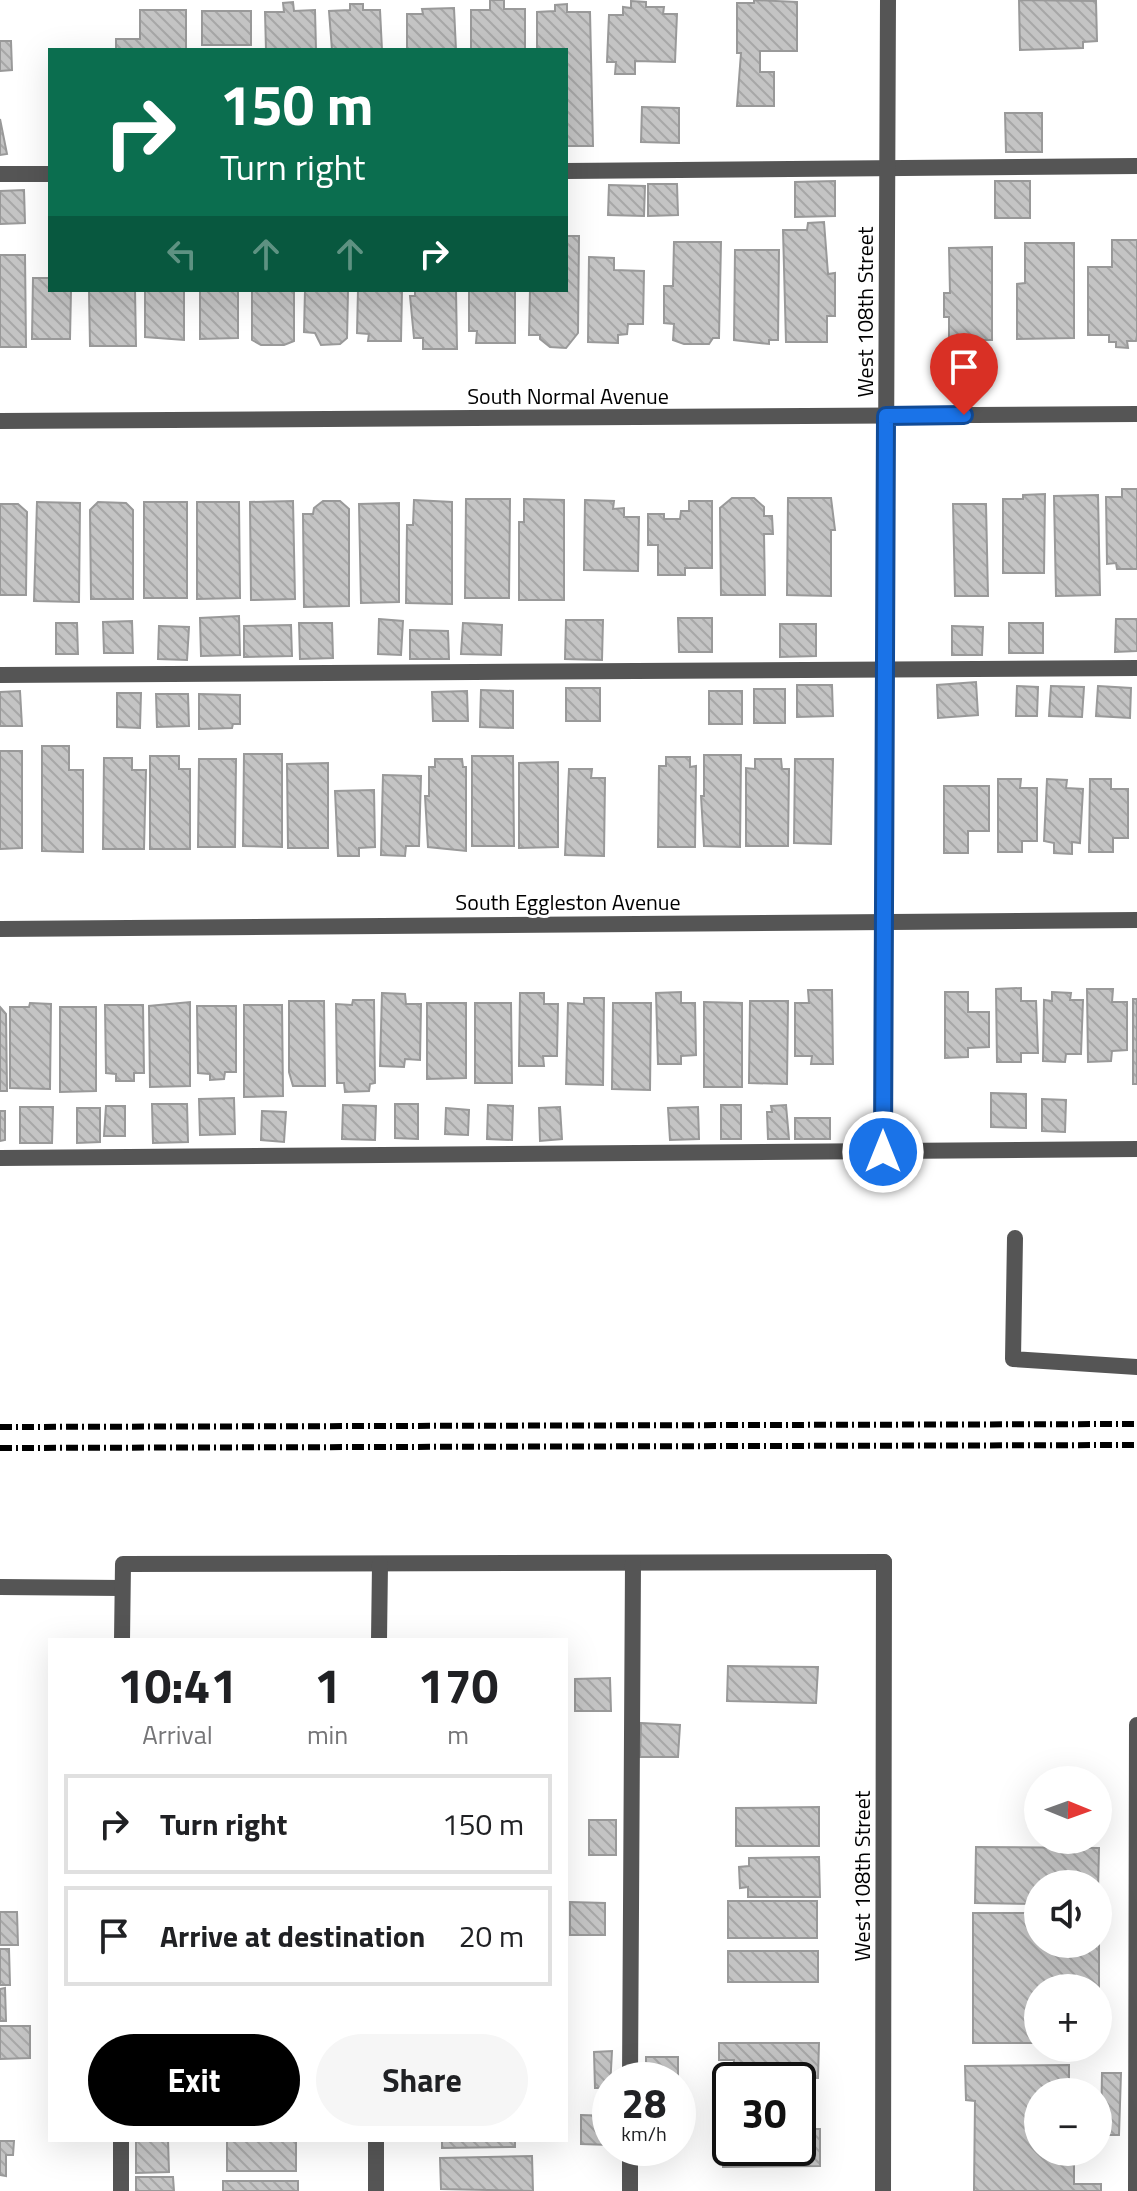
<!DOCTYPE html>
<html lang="en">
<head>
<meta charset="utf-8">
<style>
  body { margin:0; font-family:"Titillium Web",sans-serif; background:#f6f6f6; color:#202124; height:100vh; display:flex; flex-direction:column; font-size:30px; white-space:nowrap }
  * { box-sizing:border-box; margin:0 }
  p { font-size:26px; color:#757577 }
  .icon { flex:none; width:44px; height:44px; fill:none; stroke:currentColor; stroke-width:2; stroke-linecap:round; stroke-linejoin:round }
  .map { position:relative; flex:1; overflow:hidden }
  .sheet { position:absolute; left:48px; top:1638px; width:520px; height:504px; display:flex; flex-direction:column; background:#fff; border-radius:0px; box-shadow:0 8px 32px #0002 }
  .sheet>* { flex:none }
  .top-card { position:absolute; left:48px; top:48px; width:520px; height:244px; border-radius:0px; box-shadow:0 8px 32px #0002; background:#0b6e4f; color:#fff; overflow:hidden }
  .needle { width:52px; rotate:91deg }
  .controls { position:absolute; left:1024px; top:1766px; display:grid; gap:16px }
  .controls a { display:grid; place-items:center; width:88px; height:88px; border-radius:50%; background:#fff; box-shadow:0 8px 32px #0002; font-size:40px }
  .speed { position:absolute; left:592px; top:2062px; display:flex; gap:16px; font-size:40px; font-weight:700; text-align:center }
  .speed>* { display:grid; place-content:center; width:104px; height:104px; border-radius:50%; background:#fff; box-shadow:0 8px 32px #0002; line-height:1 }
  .speed small { font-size:20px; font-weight:400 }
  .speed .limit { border:4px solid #111; border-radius:12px; background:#fff; color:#111 }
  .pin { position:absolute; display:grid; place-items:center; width:68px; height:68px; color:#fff; margin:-82px -34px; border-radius:50% 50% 50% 0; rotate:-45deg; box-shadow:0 0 8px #0007 }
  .pin .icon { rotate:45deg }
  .me { position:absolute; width:88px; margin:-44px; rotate:0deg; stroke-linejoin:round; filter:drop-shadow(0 0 6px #0008) }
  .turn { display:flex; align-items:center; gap:28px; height:168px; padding:0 40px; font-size:36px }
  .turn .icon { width:104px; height:104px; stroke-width:2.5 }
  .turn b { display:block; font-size:56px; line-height:68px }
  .lanes { display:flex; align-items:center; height:76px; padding:0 40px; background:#0003; justify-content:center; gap:40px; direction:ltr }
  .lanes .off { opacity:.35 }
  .eta { display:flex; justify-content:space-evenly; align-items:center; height:136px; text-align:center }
  .eta b { font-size:48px; font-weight:700; line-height:56px }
  .cta { display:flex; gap:16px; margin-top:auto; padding:16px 40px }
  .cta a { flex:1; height:92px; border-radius:48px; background:#000; color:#fff; font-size:32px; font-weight:700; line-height:92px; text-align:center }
  .cta a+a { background:#f6f6f6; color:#202124 }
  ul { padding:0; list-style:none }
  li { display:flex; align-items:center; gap:24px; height:100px; margin:0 16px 12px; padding:0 24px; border:4px solid #e0e0e0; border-radius:0px }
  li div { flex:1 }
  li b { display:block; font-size:30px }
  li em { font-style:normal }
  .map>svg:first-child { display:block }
</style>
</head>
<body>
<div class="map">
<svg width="1137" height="2191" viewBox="0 0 1137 2191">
  <defs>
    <pattern id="building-back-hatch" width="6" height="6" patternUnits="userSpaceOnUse" patternTransform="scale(2)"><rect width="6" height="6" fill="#c4c4c4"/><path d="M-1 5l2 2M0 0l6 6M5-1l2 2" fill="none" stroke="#a7a7a7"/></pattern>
  </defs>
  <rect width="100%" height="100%" fill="#fff"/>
  <!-- building -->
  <g fill="url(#building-back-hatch)" stroke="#999" stroke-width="2">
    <path d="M490 0H504V9H525V50H471V10H490Z"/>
    <path d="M754 0 797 2V51H760V72H774V106H737L741 53H737V3H754Z"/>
    <path d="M1019 0 1096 1 1097 41 1083 42V48L1020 50Z"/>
    <path d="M631 1 646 2V7H664L663 14H677L675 62 635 61V74H615L616 62H607L609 15H623V7L631 8Z"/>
    <path d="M293 2 294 11 315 10 316 50H266L265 12H284L283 3Z"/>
    <path d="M350 4H363V10H380L382 50H332L329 11 350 10Z"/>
    <path d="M567 4V12H590L593 146H566V50H537V12L555 11V5Z"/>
    <path d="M454 8 456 50H407V14H423L422 9Z"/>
    <path d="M140 10H186V50H116V39H140Z"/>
    <rect x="202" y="11" width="49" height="34"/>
    <path d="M0 41H11L12 70 0 71Z"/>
    <path d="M642 107 679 108V143L641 142Z"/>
    <path d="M1005 113H1042V152H1006Z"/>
    <path d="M0 119 7 154 0 155Z"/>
    <path d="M835 181V216L795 217V182Z"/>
    <rect x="995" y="181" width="35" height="37"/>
    <path d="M648 184H677L678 215 648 216Z"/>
    <path d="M609 185 645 186 644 216 608 215Z"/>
    <path d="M24 190 25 223 0 224V191Z"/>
    <path d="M824 222 828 274 835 273V316H827V342H786L783 230H807L808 223Z"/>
    <path d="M566 236H579L578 333 566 348 550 347 540 339V335H529L530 290H566Z"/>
    <path d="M1112 240H1137V336L1136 341H1127L1128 348 1116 347V342H1109V335H1088V267H1112Z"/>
    <path d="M674 242H721L719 338H713L709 344H684L673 340 674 324 664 323V286H673Z"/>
    <path d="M1025 243H1074V338L1017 339V284L1025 283Z"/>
    <path d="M992 247V340H949V317H944V293H950L949 248Z"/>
    <path d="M735 250H779L778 340H769V344L734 340Z"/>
    <path d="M0 255H25L26 347H0Z"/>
    <path d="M589 257 614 258V270L644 271 643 324H628L627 334 618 335V343L588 342Z"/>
    <path d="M33 278H50V290H71L70 339H32Z"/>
    <path d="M89 290H135L136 346H90Z"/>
    <path d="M145 290H184V340L145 337Z"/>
    <path d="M200 290H238V338L200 339Z"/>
    <path d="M252 290H294V341L284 345H261L252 340Z"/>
    <path d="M305 290H348L347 338 340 344 321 345 315 333 304 332Z"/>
    <path d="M358 290H402L401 341H368L369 334 357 333Z"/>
    <path d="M415 290H456L457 349H423V338H414L410 296H415Z"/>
    <path d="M469 290H515V343H476L477 331H469Z"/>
    <path d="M1122 489H1137V569H1117L1116 563 1107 564 1106 497H1122Z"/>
    <path d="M1045 494 1044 573H1003V499H1023V495Z"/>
    <path d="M1098 495 1100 595 1056 596 1054 496Z"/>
    <path d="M732 498H754L764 507V516H772L773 534H764L765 595H721L720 508Z"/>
    <path d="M788 498H831L835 530H831V596L787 595Z"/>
    <path d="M466 499H510L509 598H465Z"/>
    <path d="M524 499 564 500V600H519V522H524Z"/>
    <path d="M414 500 452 502V604L406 603 407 525H413Z"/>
    <path d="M585 500 614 501 613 509 624 508V517H639L638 571 584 570Z"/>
    <path d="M293 501 295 599 251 600 250 502Z"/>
    <path d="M323 501H340L349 509V606L304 607 303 514H313L314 508Z"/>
    <path d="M689 501H712V568H685V575H658V545H648V514H664V519H680L681 511H689Z"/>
    <path d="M37 502 80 503 79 602 34 601Z"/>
    <path d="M98 502 126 503 133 510V599H91L90 510Z"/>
    <rect x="144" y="502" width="43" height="96"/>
    <path d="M197 502H239L240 598 197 599Z"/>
    <path d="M399 503V602L361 603 359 504Z"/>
    <path d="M0 504H18L27 512 26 595H0Z"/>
    <path d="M953 504H986L988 596H955Z"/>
    <path d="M239 616 240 655 201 656 200 618Z"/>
    <path d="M678 618H712V652H679Z"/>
    <path d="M379 619 403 621 401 655 378 654Z"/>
    <path d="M1116 619H1137V651L1115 652Z"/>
    <path d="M566 620H603L602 660 565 659Z"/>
    <path d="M132 621 133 653H104L103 622Z"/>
    <path d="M56 623H77L78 654H56Z"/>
    <path d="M299 623H332L333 658 300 659Z"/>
    <path d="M463 623 502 625 501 655 461 654Z"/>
    <rect x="1009" y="623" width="34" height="30"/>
    <path d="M780 624H816V656L780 657Z"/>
    <path d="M291 625 292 656 244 657V626Z"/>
    <path d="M159 626 189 627 187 660 158 659Z"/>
    <path d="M952 626 983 627 982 655H952Z"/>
    <path d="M410 630 448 631 449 659H410Z"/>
    <path d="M976 682 978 715 938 718 937 685Z"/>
    <path d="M797 685H832L833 716 797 717Z"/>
    <path d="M1017 686 1038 687 1037 716H1016Z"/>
    <path d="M1051 686 1084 687 1082 717 1049 716Z"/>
    <path d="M1098 686 1131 688 1130 718 1096 716Z"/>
    <rect x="566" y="688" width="34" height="33"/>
    <rect x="754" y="689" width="31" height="34"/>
    <path d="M481 690 513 691V728L480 727Z"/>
    <path d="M20 691 22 726H0V692Z"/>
    <path d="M467 691 468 721H433L432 692Z"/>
    <rect x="709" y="691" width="33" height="33"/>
    <path d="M117 693H141L140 728 117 727Z"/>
    <path d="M156 694H188L189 726 157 727Z"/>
    <path d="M199 694 240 695V724H233L232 728 199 729Z"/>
    <path d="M42 746H69V770H83V852L42 851Z"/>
    <path d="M0 751H22V848L0 849Z"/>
    <path d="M244 754H282V847L243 846Z"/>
    <path d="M704 755H741L740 847 704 846 701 796H704Z"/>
    <path d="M150 756H179V769H190V849H150Z"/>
    <path d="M472 756H513L514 846H472Z"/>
    <path d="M666 757H690V767L696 766 695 847H658L659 766H666Z"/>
    <path d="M104 758H132V770H146L144 849H103Z"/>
    <path d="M199 759H236L235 847H198Z"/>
    <path d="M435 759H462L463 767H466V851L428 847 425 796H429V767H435Z"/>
    <path d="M755 759H781L782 769H789L788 846H746V768L755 769Z"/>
    <path d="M795 759H833L831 844 794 843Z"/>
    <path d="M558 762V847L519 848V763Z"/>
    <path d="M328 763V848H288L287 764Z"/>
    <path d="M569 769H592L591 778H605L604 856 565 855Z"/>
    <path d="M383 775 421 776 419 846H406L405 856 381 855Z"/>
    <path d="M998 779H1021L1020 788H1037V841H1022V852H998Z"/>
    <path d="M1047 779 1067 780 1066 788 1083 789 1080 843 1072 842V854L1054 853V843L1044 841Z"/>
    <path d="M1090 779H1111V789H1128V838H1113V852H1089Z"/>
    <path d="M944 786H989V831H968V853H944Z"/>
    <path d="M374 790 375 847 359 848V856H338L335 791Z"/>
    <path d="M1021 988V1001H1036L1038 1053H1021V1062H997L996 989Z"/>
    <path d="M1087 989H1113L1112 1002H1127V1050L1112 1051 1111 1061 1088 1062Z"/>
    <path d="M808 990H832L833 1064H811L812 1056H795V1003H809Z"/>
    <path d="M681 992V1003H695L696 1055 681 1056V1064H658L656 993Z"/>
    <path d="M945 992H968V1012H989V1047L968 1048V1057L945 1058Z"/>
    <path d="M1052 992 1071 993 1070 1000H1083L1081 1054H1066L1065 1062 1043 1061 1044 1000 1052 1001Z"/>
    <path d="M382 993 405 994 406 1004H421L420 1060 405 1059 404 1067 380 1066Z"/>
    <path d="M520 993H544V1004H558L557 1056H543L544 1066H519Z"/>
    <path d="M584 998H604L603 1085 566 1084 568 1003 584 1004Z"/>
    <rect x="1133" y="999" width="4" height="85"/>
    <path d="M353 1000H374L375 1083 370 1084 369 1091 345 1092 344 1083H337L336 1004 352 1005Z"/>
    <path d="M289 1001H324L325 1086H293L289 1072Z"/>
    <path d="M750 1001H788L787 1084 749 1083Z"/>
    <path d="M190 1002V1086L150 1087 149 1006Z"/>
    <path d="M704 1002 742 1003V1087H704Z"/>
    <path d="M30 1003 51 1004 50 1089 10 1088V1007H29Z"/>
    <path d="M427 1003H466V1078L427 1079Z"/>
    <path d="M475 1003H511L512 1083H475Z"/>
    <path d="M613 1003H651L650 1090 612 1089Z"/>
    <path d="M105 1005H143L144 1073H134V1081H116V1074L106 1073Z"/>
    <path d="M244 1005H282L283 1096 244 1097Z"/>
    <path d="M197 1006H236V1072H225L224 1079 210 1080V1074L198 1073Z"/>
    <path d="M0 1007 6 1014 7 1091H0Z"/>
    <path d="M60 1007H96V1091L60 1092Z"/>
    <path d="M991 1093 1026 1094V1128L991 1127Z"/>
    <path d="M234 1098 235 1134 200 1135 199 1099Z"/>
    <path d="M1042 1099 1066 1100 1065 1132 1042 1131Z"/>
    <path d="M152 1104H187L188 1142 153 1143Z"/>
    <path d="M395 1104H418V1139L395 1138Z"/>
    <path d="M343 1105 376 1106 375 1140 342 1139Z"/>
    <path d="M488 1105 513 1106 512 1140 487 1139Z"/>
    <rect x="721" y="1105" width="20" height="34"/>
    <path d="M786 1105 789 1139H768L767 1112H772L771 1106Z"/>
    <path d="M106 1106H125V1136H104Z"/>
    <path d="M20 1107H53L52 1143H20Z"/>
    <path d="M560 1107 562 1139 540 1141 539 1108Z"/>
    <path d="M698 1107 699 1139 670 1140 668 1108Z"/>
    <path d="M77 1108H100V1142L77 1143Z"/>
    <path d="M446 1108 469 1110 468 1135 445 1134Z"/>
    <path d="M0 1111H5V1140L0 1141Z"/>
    <path d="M262 1111 286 1112 284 1142 261 1140Z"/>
    <rect x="795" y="1118" width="35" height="21"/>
    <path d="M728 1666 818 1667 816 1703 727 1701Z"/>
    <path d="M610 1678 611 1711H575V1679Z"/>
    <path d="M641 1723 680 1725 678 1757H640Z"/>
    <path d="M819 1807V1846H736V1808Z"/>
    <rect x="589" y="1820" width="27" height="35"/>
    <path d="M976 1847 1099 1848 1098 1892V1884H1038V1904L975 1903Z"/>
    <path d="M819 1857 820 1897H748V1887L740 1888 739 1867 749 1866V1858Z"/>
    <rect x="728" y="1901" width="89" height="37"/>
    <path d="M570 1902 605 1903V1935H570Z"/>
    <path d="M0 1912H17L18 1945H0Z"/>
    <path d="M973 1913H1038V1944H1098L1099 1914V2042L1098 1988H1038V2043H973Z"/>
    <path d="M0 1949H9L10 1985H0Z"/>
    <rect x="728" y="1951" width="90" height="31"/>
    <path d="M5 1988 6 2021H0V1989Z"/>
    <path d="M0 2026H30V2058L0 2059Z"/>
    <path d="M719 2043H819L818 2078H733L734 2060H719Z"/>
    <path d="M612 2051 610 2088H595L594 2052Z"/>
    <rect x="646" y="2057" width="32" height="23"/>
    <path d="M1069 2065V2092H1038V2152H1074V2184H1101V2191H974L975 2101 966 2100 965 2066Z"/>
    <path d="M1102 2073H1121L1119 2135H1101Z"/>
    <path d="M581 2115 610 2116V2145L581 2144Z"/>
    <path d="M798 2129H820V2166L723 2167 722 2130H730V2148H798Z"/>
    <path d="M168 2140 169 2172 136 2173V2141Z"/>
    <rect x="227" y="2140" width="69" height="31"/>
    <path d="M442 2140H515V2147L442 2148Z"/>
    <path d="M0 2141H14L13 2155H6V2176L0 2175Z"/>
    <path d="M532 2156 533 2191 441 2189 440 2158Z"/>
    <path d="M136 2177H173L174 2191H136Z"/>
    <rect x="223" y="2181" width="75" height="10"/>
  </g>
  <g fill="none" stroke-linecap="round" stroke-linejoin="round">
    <!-- lane -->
    <g stroke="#555" stroke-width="16">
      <path d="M566 171 1137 166"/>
      <path d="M0 174H50"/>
      <path d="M0 675 1137 668"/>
      <path d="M0 1158 1137 1149"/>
      <path d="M1015 1238 1013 1359 1137 1367"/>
      <path d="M0 1587 122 1588"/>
      <path d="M122 1640 123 1564 884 1562"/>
      <path d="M630 2080 633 1563"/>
      <path d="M121 2191V2140"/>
      <path d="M630 2191V2148"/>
      <path d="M1136 2191 1137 1725"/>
    </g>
    <!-- street -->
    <g stroke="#555" stroke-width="16">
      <path d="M0 421 1137 414"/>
      <path d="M0 929 1137 920"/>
      <path d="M883 1152 888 0"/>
      <path d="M379 1640 380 1564"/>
      <path d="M376 2191V2140"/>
      <path d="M883 2191 884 1562"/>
    </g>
    <!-- rail -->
    <g stroke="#000" stroke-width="6" stroke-dasharray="12 4 2 4" stroke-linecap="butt">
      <path d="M0 1427 1137 1424"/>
      <path d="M0 1448 1137 1445"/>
    </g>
  </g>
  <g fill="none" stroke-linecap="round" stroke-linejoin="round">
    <defs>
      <path id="route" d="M883 1152 886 416 964 415"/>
    </defs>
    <!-- route casing -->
    <use href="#route" stroke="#114b97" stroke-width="20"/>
    <!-- route -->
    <use href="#route" stroke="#1a73e8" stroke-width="14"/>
  </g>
  <g text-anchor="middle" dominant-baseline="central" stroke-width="6" stroke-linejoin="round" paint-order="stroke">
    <!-- street labels -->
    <g font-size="22" fill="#000" stroke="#fff">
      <text transform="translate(865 312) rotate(-90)">West 108th Street</text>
      <text x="568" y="396">South Normal Avenue</text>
      <text x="568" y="902">South Eggleston Avenue</text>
      <text transform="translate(862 1876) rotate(-90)">West 108th Street</text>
    </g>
  </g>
</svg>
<div class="controls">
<a><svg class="needle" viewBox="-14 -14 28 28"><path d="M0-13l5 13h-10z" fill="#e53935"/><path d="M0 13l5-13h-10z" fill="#757577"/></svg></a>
<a><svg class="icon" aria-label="sound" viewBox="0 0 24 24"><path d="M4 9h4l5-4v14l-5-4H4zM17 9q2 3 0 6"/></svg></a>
<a>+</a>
<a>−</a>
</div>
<div class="speed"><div>28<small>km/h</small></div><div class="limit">30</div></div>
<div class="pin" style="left:964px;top:415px;background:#d93025"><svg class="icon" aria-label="arrive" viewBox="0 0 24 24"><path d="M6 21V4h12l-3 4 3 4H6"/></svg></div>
<svg class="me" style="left:883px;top:1152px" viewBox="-20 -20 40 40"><circle r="17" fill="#1a73e8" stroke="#fff" stroke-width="3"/><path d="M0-11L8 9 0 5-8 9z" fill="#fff"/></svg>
<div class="top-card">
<div class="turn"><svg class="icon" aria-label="right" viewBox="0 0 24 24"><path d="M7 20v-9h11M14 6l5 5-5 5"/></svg><div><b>150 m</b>Turn right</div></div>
<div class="lanes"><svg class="icon off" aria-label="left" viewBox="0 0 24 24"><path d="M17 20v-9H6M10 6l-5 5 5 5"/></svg><svg class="icon off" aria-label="ahead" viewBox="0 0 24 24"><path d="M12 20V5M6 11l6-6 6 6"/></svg><svg class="icon off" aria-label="ahead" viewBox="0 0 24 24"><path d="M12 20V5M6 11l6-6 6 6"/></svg><svg class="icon" aria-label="right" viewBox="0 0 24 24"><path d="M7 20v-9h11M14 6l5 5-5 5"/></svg></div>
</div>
<section class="sheet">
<div class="eta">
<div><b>10:41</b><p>Arrival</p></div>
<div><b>1</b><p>min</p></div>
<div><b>170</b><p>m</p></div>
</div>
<ul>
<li><svg class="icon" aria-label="right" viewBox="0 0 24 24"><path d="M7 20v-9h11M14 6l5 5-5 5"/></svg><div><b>Turn right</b></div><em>150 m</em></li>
<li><svg class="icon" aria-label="arrive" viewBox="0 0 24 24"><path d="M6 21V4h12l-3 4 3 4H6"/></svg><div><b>Arrive at destination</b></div><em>20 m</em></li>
</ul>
<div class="cta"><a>Exit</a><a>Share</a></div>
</section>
</div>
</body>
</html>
